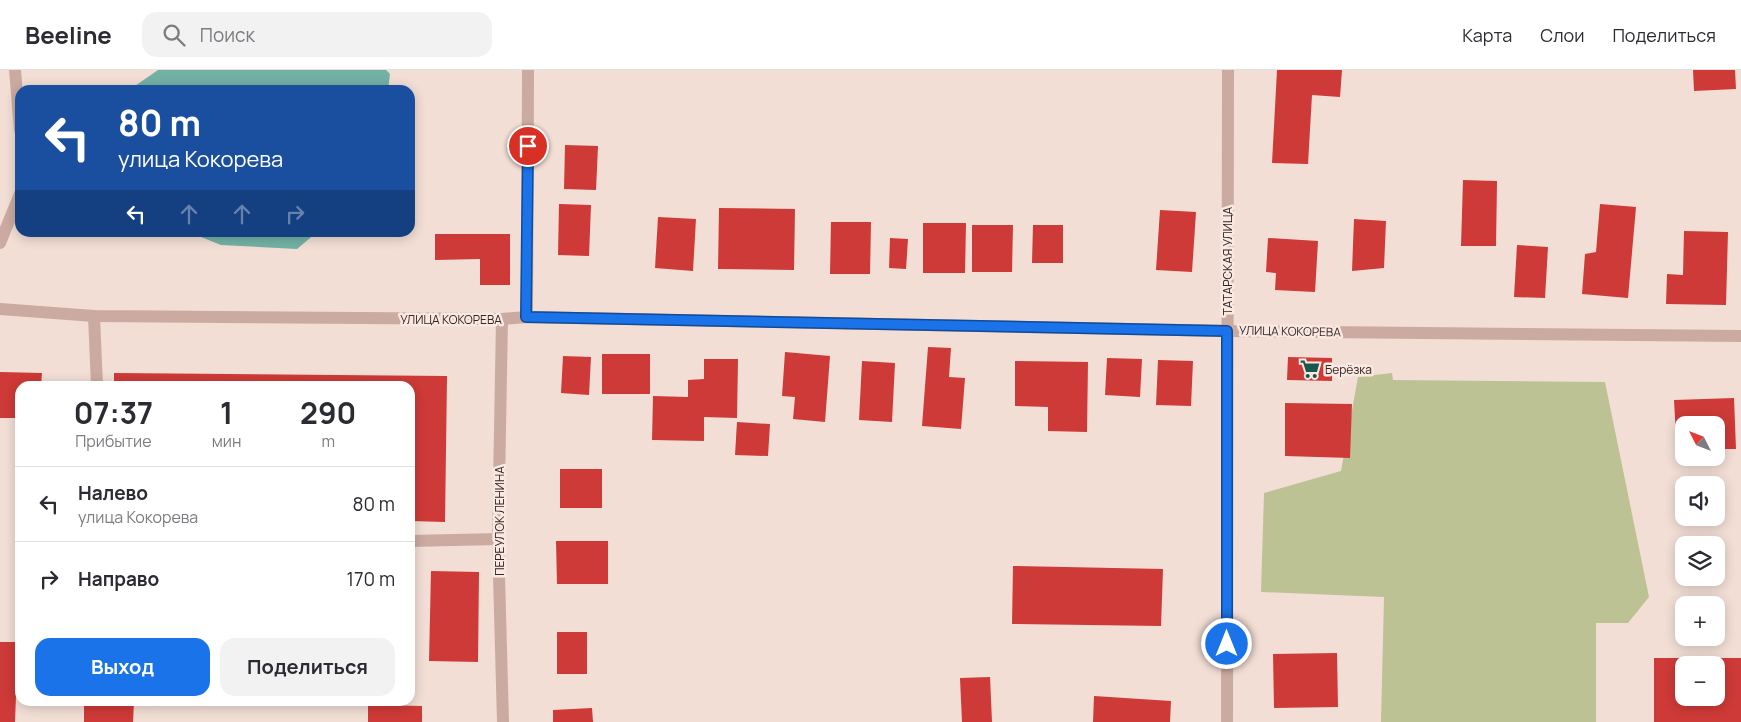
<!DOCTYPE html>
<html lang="ru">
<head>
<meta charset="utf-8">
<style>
  body { margin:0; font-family:Manrope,sans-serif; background:#f2f2f3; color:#2b2b33; height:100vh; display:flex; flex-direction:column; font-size:19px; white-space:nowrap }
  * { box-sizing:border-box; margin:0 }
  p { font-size:16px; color:#7c7c81 }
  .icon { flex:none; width:28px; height:28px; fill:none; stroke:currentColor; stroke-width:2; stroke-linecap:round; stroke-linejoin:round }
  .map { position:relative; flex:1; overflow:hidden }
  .panel { position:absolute; left:15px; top:311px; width:400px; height:325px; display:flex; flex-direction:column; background:#fff; border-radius:15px; box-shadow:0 2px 12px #0003 }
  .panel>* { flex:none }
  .banner { position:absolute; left:15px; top:15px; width:400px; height:152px; border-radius:15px; box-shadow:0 2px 12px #0003; background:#1a4fa0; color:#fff; overflow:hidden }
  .needle { width:32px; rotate:312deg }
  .buttons { position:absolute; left:1675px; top:346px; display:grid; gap:10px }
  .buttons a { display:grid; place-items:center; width:50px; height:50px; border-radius:10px; background:#fff; box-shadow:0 2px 12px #0003; font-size:25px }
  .pin { position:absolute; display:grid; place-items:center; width:42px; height:42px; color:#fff; margin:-21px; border:2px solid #fff; border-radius:50%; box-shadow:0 1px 5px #0007 }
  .me { position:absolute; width:55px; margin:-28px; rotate:0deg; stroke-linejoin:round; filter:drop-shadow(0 0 4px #0008) }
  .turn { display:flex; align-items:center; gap:18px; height:105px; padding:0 20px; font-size:22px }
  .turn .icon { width:65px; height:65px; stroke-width:2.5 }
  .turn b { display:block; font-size:35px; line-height:42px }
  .lanes { display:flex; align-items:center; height:48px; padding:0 20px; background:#0003; justify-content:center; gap:25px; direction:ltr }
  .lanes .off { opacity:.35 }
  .eta { display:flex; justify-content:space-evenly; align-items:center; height:85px; text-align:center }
  .eta b { font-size:30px; font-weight:700; line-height:35px }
  .primary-button { display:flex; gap:10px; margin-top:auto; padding:10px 20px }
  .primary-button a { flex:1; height:58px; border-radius:15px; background:#1a73e8; color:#fff; font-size:20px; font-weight:700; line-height:58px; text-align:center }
  .primary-button a+a { background:#f2f2f3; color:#2b2b33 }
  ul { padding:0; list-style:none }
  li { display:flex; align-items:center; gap:15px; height:75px; padding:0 20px; border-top:1px solid #e1e1e2 }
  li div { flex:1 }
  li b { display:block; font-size:19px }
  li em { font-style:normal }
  header { display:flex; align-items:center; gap:30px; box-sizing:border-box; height:70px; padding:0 25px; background:#fff; border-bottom:1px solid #e1e1e2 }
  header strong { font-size:24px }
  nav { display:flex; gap:28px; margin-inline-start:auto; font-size:18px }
  .search { width:350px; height:45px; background:#f2f2f3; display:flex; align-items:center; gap:12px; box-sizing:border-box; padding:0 18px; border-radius:15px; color:#7c7c81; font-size:19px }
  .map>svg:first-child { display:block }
</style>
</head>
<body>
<header>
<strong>Beeline</strong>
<div class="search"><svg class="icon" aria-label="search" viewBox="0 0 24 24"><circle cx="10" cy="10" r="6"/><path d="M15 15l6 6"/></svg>Поиск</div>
<nav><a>Карта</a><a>Слои</a><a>Поделиться</a></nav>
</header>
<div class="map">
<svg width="1741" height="652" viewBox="0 0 1741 652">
  <rect width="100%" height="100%" fill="#f2ded5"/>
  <!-- green -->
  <path fill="#bdc295" d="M1392 303 1393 310 1605 312 1649 527 1628 553H1596V652H1381L1384 527 1261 522 1264 423 1341 401 1358 307Z"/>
  <!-- water -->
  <g fill="#73b1a5">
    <path d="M158 0H386L390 4 388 20H131L132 18Z"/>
    <path d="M191 163H316L297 179 221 175Z"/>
  </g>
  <!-- building -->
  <g fill="#ce3a37" fill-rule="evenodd">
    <path d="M1277 0H1342L1340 27 1312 25 1308 94 1272 93Z"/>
    <path d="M1693 0H1735L1736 19 1694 21Z"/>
    <path d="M565 75 598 76 596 120 564 119Z"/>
    <path d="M1463 110 1497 111 1496 176H1461Z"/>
    <path d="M559 134 591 135 589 186 558 185Z"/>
    <path d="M1600 134 1636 137 1628 228 1582 224 1585 184 1596 182Z"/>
    <path d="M719 138 795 139 794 200 718 199Z"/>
    <path d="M1160 140 1196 142 1192 202 1156 200Z"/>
    <path d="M658 147 696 149 693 201 655 198Z"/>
    <path d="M1354 149 1386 151 1384 198 1352 201Z"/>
    <path d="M831 152H871L870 204H830Z"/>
    <path d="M923 153H966L965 203H923Z"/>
    <path d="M972 155H1013L1012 202H972Z"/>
    <path d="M1033 155H1063V193H1032Z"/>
    <path d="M1684 161 1728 162 1726 235 1666 234 1667 204 1683 205Z"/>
    <path d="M435 164H510V215H480V189L435 190Z"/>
    <path d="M890 168 908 169 906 199 889 198Z"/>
    <path d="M1268 168 1318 171 1315 222 1275 220 1276 203 1266 202Z"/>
    <path d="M1517 175 1548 177 1545 228 1514 227Z"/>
    <path d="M928 277 951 278 949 307 965 308 961 359 922 356Z"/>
    <path d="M785 282 830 286 825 352 793 349 795 327 782 326Z"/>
    <rect x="602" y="284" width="48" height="40"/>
    <path d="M563 286 591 287 589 325 561 323Z"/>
    <path d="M1288 287 1332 288V311L1287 310Z"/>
    <path d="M1107 288 1142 289 1140 327 1105 325Z"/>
    <path d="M704 289H738L737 348 704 347V371L652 370 653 326 688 327V310L704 309Z"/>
    <path d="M1158 290 1193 291 1191 336 1156 335Z"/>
    <path d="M862 291 895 293 892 352 859 350Z"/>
    <path d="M1015 291 1088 292 1087 362 1048 361V337L1015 336Z"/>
    <path d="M0 302 42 303 41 316H20V348H0Z"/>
    <path d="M114 303 447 306 445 452 410 451V316H114Z"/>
    <path d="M1734 328 1736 379H1716V355H1684V365L1676 366 1674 330Z"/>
    <path d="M1285 333 1352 334 1350 388 1285 386Z"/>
    <path d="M737 352 770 354 768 386 735 385Z"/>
    <rect x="560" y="399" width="42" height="39"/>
    <path d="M556 471H608V514H557Z"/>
    <path d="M1013 496 1163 499 1161 556 1012 554Z"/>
    <path d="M431 501 479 502 478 592 429 591Z"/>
    <rect x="557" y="562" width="30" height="42"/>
    <path d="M0 572H18L15 652H0Z"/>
    <path d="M1337 583 1338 637 1274 638 1273 584Z"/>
    <path d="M1654 588H1741V652H1654ZM1684 595H1716V628H1684Z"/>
    <path d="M990 607 992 652H962L960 608Z"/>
    <path d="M1094 626 1171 631 1170 652H1093Z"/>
    <path d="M84 631H134L133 652H84Z"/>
    <path d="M368 635 422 636V652H368Z"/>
    <path d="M592 638 593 652H553V640Z"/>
  </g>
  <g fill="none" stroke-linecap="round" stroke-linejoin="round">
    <!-- minor -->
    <g stroke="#cbaba1" stroke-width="12">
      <path d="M15 0 20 60"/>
      <path d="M0 173 20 124"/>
      <path d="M0 239 94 246 502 249 527 247 1227 261 1741 266"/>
      <path d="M94 246 97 316"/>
      <path d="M527 247 528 0"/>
      <path d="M502 249 498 469 503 652"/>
      <path d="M410 471 498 469"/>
      <path d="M1227 652 1228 0"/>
    </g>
  </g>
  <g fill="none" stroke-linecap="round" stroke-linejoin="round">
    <defs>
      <path id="route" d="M528 76 526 247 1227 261V574"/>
    </defs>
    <!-- route casing -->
    <use href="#route" stroke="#114b97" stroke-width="12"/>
    <!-- route -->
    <use href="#route" stroke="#1a73e8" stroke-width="9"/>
  </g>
  <!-- icons -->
  <defs>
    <symbol id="supermarket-bare" viewBox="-9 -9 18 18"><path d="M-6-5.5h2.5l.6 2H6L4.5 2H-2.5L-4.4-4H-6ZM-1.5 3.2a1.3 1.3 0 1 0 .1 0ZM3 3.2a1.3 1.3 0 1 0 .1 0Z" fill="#18584e" stroke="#fae9e2" stroke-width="2.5" paint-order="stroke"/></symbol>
  </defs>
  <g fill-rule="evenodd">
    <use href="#supermarket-bare" x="1296" y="285" width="28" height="28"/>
  </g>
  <g text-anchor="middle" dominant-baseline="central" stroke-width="5" stroke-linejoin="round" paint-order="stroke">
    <!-- street labels -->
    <g font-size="12" fill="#342624" stroke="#fae9e2">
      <text transform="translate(1227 191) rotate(-90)">ТАТАРСКАЯ УЛИЦА</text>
      <text x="451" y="249">УЛИЦА КОКОРЕВА</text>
      <text transform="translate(1290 261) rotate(1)">УЛИЦА КОКОРЕВА</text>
      <text transform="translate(499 451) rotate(-90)">ПЕРЕУЛОК ЛЕНИНА</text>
    </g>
    <!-- poi labels -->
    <g font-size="12" fill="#342624" stroke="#fae9e2" text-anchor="start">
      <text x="1325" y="299">Берёзка</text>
    </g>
  </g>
</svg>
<div class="buttons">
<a><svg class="needle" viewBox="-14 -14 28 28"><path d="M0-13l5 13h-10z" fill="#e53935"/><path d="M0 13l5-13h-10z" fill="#7c7c81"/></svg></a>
<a><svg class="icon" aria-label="sound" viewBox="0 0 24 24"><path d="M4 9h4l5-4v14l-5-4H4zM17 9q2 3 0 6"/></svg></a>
<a><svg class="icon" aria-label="layers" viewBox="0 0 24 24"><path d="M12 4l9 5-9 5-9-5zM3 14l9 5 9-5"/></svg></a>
<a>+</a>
<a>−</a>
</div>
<div class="pin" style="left:528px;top:76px;background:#d93025"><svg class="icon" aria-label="arrive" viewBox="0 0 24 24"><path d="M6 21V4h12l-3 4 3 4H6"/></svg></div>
<svg class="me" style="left:1227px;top:574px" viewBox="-20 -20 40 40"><circle r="17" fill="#1a73e8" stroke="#fff" stroke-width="3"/><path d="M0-11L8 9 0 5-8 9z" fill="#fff"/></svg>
<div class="banner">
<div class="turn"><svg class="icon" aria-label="left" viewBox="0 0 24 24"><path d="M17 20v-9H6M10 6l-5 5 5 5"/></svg><div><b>80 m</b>улица Кокорева</div></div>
<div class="lanes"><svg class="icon" aria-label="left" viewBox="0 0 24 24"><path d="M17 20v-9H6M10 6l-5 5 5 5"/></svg><svg class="icon off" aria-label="ahead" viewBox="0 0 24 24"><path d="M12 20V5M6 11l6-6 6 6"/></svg><svg class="icon off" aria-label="ahead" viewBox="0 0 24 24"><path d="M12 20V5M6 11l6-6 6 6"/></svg><svg class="icon off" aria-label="right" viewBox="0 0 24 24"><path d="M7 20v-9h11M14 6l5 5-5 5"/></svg></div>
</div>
<section class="panel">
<div class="eta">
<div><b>07:37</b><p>Прибытие</p></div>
<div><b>1</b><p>мин</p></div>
<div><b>290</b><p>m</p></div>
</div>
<ul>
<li><svg class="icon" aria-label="left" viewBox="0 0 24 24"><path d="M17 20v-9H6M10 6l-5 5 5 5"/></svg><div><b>Налево</b><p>улица Кокорева</p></div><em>80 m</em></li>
<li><svg class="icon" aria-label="right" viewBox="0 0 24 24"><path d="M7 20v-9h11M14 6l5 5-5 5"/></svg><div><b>Направо</b></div><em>170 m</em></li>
</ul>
<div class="primary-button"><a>Выход</a><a>Поделиться</a></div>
</section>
</div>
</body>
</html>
